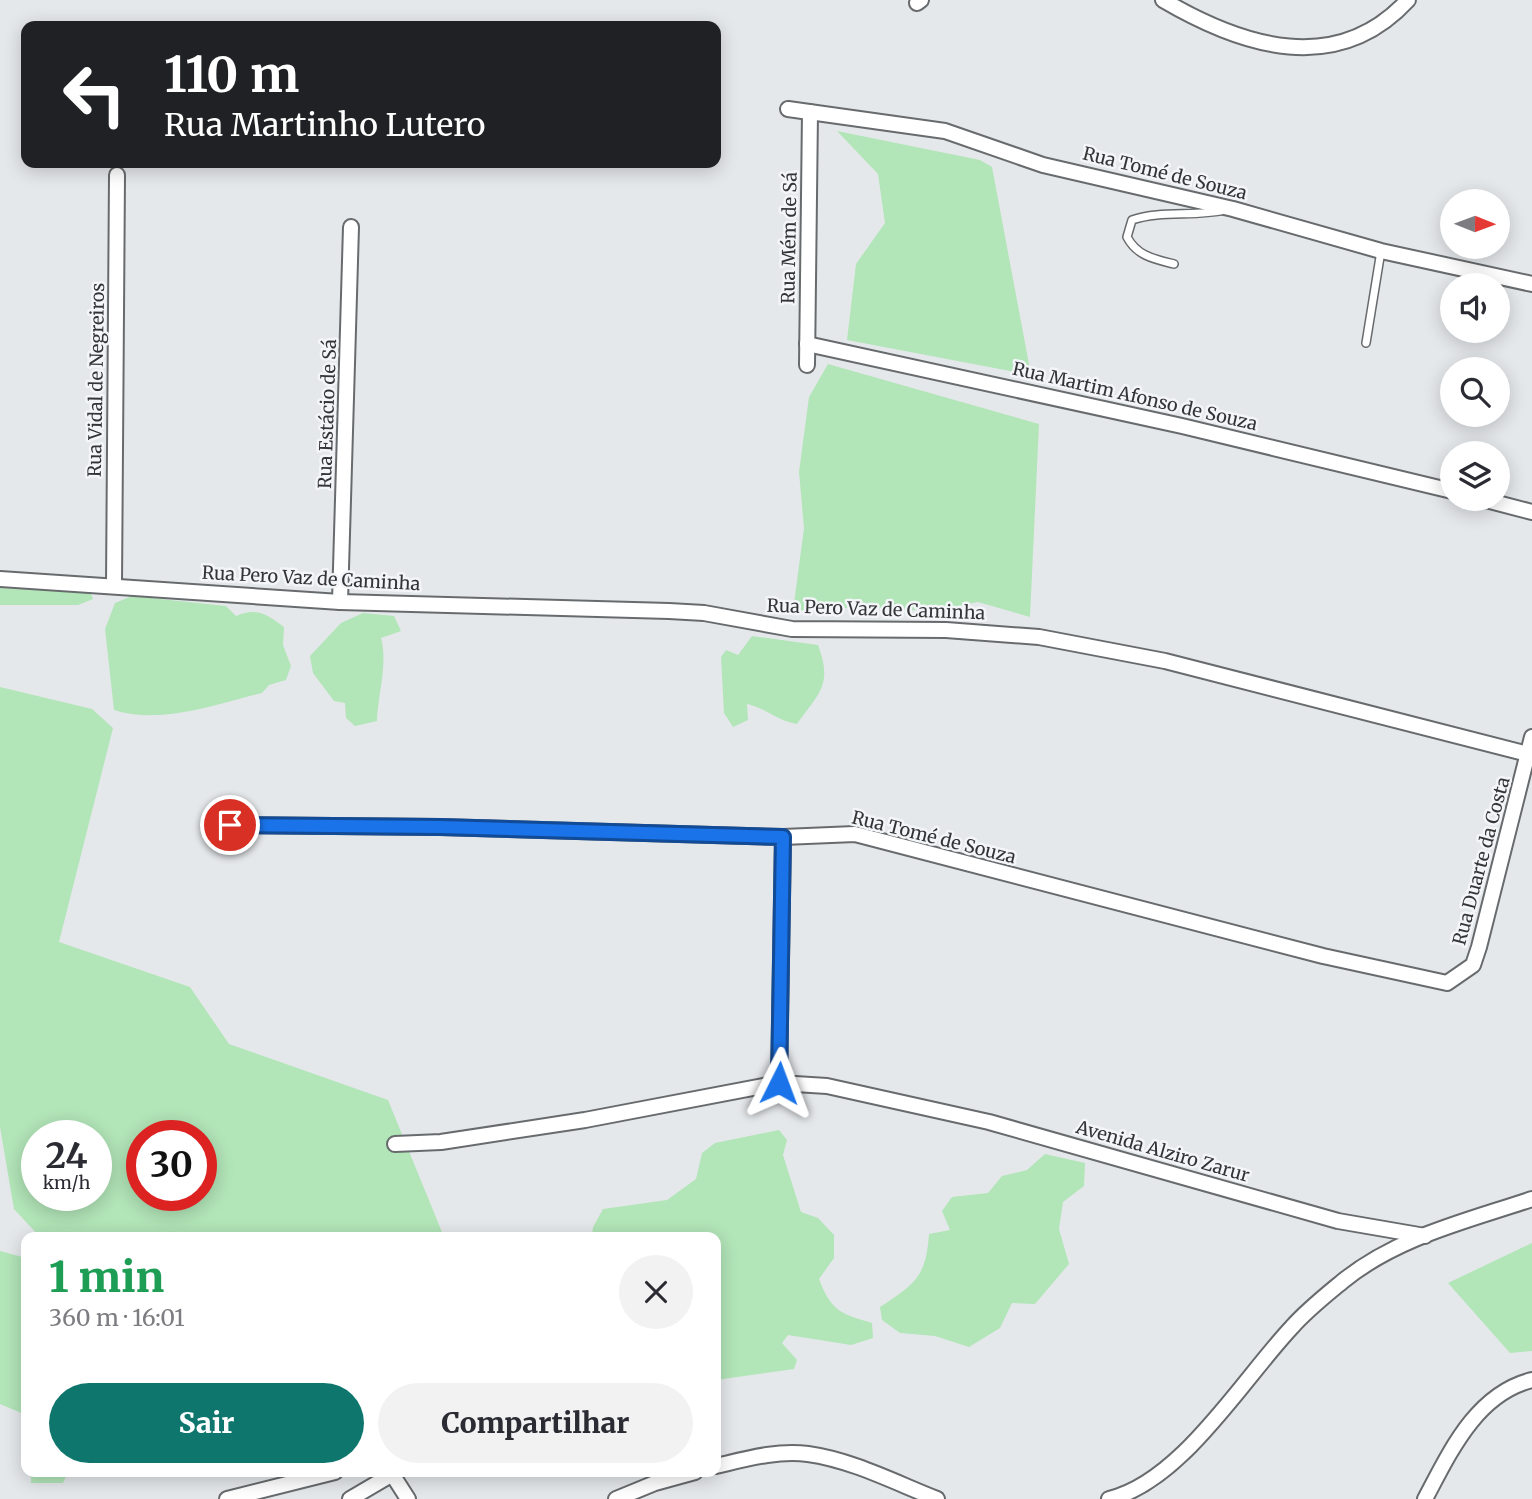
<!DOCTYPE html>
<html lang="pt">
<head>
<meta charset="utf-8">
<style>
  body { margin:0; font-family:Merriweather,serif; background:#f2f2f3; color:#2b2b33; height:100vh; display:flex; flex-direction:column; font-size:26px; white-space:nowrap }
  * { box-sizing:border-box; margin:0 }
  p { font-size:23px; color:#7c7c81 }
  .icon { flex:none; width:38px; height:38px; fill:none; stroke:currentColor; stroke-width:2; stroke-linecap:round; stroke-linejoin:round }
  .map { position:relative; flex:1; overflow:hidden }
  .panel { position:absolute; left:21px; top:1232px; width:700px; height:245px; display:flex; flex-direction:column; background:#fff; border-radius:14px; box-shadow:0 4px 18px #0003 }
  .panel>* { flex:none }
  .hud { position:absolute; left:21px; top:21px; width:700px; height:147px; border-radius:14px; box-shadow:0 4px 18px #0003; background:#202124; color:#fff; overflow:hidden }
  .needle { width:46px; rotate:91deg }
  .fabs { position:absolute; left:1440px; top:189px; display:grid; gap:14px }
  .fabs a { display:grid; place-items:center; width:70px; height:70px; border-radius:50%; background:#fff; box-shadow:0 4px 18px #0003; font-size:35px }
  .speed { position:absolute; left:21px; top:1120px; display:flex; gap:14px; font-size:35px; font-weight:700; text-align:center }
  .speed>* { display:grid; place-content:center; width:91px; height:91px; border-radius:50%; background:#fff; box-shadow:0 4px 18px #0003; line-height:1 }
  .speed small { font-size:18px; font-weight:400 }
  .speed .limit { border:10px solid #d22; background:#fff; color:#111 }
  .pin { position:absolute; display:grid; place-items:center; width:60px; height:60px; color:#fff; margin:-30px; border:4px solid #fff; border-radius:50%; box-shadow:0 2px 7px #0007 }
  .me { position:absolute; width:77px; margin:-38px; rotate:3deg; stroke-linejoin:round; filter:drop-shadow(0 0 5px #0008) }
  .turn { display:flex; align-items:center; gap:24px; height:147px; padding:0 28px; font-size:32px }
  .turn .icon { width:91px; height:91px; stroke-width:2.5 }
  .turn b { display:block; font-size:49px; line-height:60px }
  .round { display:grid; place-items:center; flex:none; width:74px; height:74px; border-radius:37px; background:#f2f2f3 }
  .headline { display:flex; align-items:center; justify-content:space-between; height:119px; padding:0 28px }
  h1 { font-size:42px; font-weight:800; line-height:52px; color:#1e9e55 }
  .primary-button { display:flex; gap:14px; margin-top:auto; padding:14px 28px }
  .primary-button a { flex:1; height:80px; border-radius:42px; background:#0f766e; color:#fff; font-size:28px; font-weight:800; line-height:80px; text-align:center }
  .primary-button a+a { background:#f2f2f3; color:#2b2b33 }
  .map>svg:first-child { display:block }
</style>
</head>
<body>
<div class="map">
<svg width="1532" height="1499" viewBox="0 0 1532 1499">
  <rect width="100%" height="100%" fill="#e5e8eb"/>
  <!-- green -->
  <g fill="#b2e5b8" fill-rule="evenodd">
    <path d="M837 131 980 160 992 167 1031 375 847 340 856 264 885 223 878 174Z"/>
    <path d="M828 364 1039 424 1030 617 978 602 932 611 864 607 793 611 804 528 799 472 809 397Z"/>
    <path d="M0 588 90 591 93 599 78 605H0Z"/>
    <path d="M132 596 226 606 236 616C256 607 267 614 284 627L283 645 291 666 286 680 269 685 262 693C216 704 161 725 114 710L105 629 115 603Z"/>
    <path d="M363 613 394 616 401 631 381 638C388 664 378 694 377 721L355 726 346 718 345 703 334 701 313 673 310 656 341 623Z"/>
    <path d="M752 636 818 645C833 685 819 693 797 724 775 720 766 708 747 704L748 720 733 727 724 713 721 657 726 650 738 655Z"/>
    <path d="M0 687 92 709 113 728 59 942 190 987 229 1044 388 1100 444 1237H48L38 1235 14 1209 0 1127ZM37 1136H96V1195H37ZM142 1136H201V1195H142Z"/>
    <path d="M779 1130 787 1140 783 1155 801 1212 818 1218 834 1235V1258L819 1279C831 1311 841 1314 872 1323L873 1338 851 1345 788 1335 782 1343 797 1360 794 1369 716 1380V1237H592L593 1227 603 1209 667 1200 696 1179 702 1153 715 1143Z"/>
    <path d="M1045 1154 1085 1163 1084 1186 1063 1202 1059 1229 1069 1264 1035 1304 1012 1303 1000 1328 969 1347 935 1336 900 1333 882 1320 880 1307C915 1284 926 1277 929 1234L950 1230 942 1211 952 1197 988 1193 1002 1176 1027 1170Z"/>
    <path d="M1532 1243V1351L1510 1353 1448 1283Z"/>
    <path d="M0 1251 26 1258V1415L0 1404Z"/>
    <path d="M31 1472H68L63 1483H31Z"/>
  </g>
  <g fill="none" stroke-linecap="round" stroke-linejoin="round">
    <defs>
      <g id="lane">
        <path d="M1174 264C1154 259 1137 256 1127 237L1132 220C1161 210 1195 217 1225 210"/>
        <path d="M1366 343 1381 251"/>
      </g>
      <g id="street">
        <path d="M1163 0C1243 47 1337 77 1408 0"/>
        <path d="M917 3 921 0"/>
        <path d="M788 109 945 131 1043 165 1233 209 1381 251 1532 284"/>
        <path d="M807 344 1182 426 1452 491"/>
        <path d="M807 365 810 112"/>
        <path d="M1482 499 1532 512"/>
        <path d="M0 579 340 602 669 611 704 613 792 629 946 630 1039 637 1165 661 1528 754"/>
        <path d="M114 585 117 175"/>
        <path d="M340 602 351 227"/>
        <path d="M230 825 440 827 783 837 855 834 1323 956 1447 983 1473 965 1479 947 1532 737"/>
        <path d="M779 1083 783 837"/>
        <path d="M395 1144 441 1142 585 1120 779 1083 827 1086 989 1122 1338 1221 1425 1236"/>
        <path d="M716 1466C746 1459 777 1450 808 1454 852 1460 896 1483 937 1499"/>
        <path d="M388 1472 392 1474 408 1499"/>
        <path d="M227 1499 335 1472"/>
        <path d="M350 1499 396 1472"/>
        <path d="M616 1499 655 1483 695 1472"/>
        <path d="M1109 1499C1181 1482 1242 1380 1292 1327 1307 1310 1326 1295 1343 1281 1397 1237 1467 1221 1532 1199"/>
        <path d="M1425 1499C1450 1452 1476 1394 1532 1380"/>
      </g>
    </defs>
    <!-- lane casing -->
    <use href="#lane" stroke="#686b6d" stroke-width="10"/>
    <!-- street casing -->
    <use href="#street" stroke="#686b6d" stroke-width="18"/>
    <!-- lane -->
    <use href="#lane" stroke="#fff" stroke-width="7"/>
    <!-- street -->
    <use href="#street" stroke="#fff" stroke-width="14"/>
  </g>
  <g fill="none" stroke-linecap="round" stroke-linejoin="round">
    <defs>
      <path id="route" d="M230 825 440 827 783 837 779 1083"/>
    </defs>
    <!-- route casing -->
    <use href="#route" stroke="#114b97" stroke-width="18"/>
    <!-- route -->
    <use href="#route" stroke="#1a73e8" stroke-width="12"/>
  </g>
  <g text-anchor="middle" dominant-baseline="central" stroke-width="5" stroke-linejoin="round" paint-order="stroke">
    <!-- street labels -->
    <g font-size="18" fill="#333435" stroke="#f3f5f9">
      <text transform="translate(1165 173) rotate(14)">Rua Tomé de Souza</text>
      <text transform="translate(789 238) rotate(-89)">Rua Mém de Sá</text>
      <text transform="translate(96 380) rotate(-89)">Rua Vidal de Negreiros</text>
      <text transform="translate(1135 396) rotate(13)">Rua Martim Afonso de Souza</text>
      <text transform="translate(327 414) rotate(-88)">Rua Estácio de Sá</text>
      <text transform="translate(311 578) rotate(3)">Rua Pero Vaz de Caminha</text>
      <text transform="translate(876 609) rotate(2)">Rua Pero Vaz de Caminha</text>
      <text transform="translate(934 837) rotate(14)">Rua Tomé de Souza</text>
      <text transform="translate(1481 861) rotate(-75)">Rua Duarte da Costa</text>
      <text transform="translate(1163 1151) rotate(16)">Avenida Alziro Zarur</text>
    </g>
  </g>
</svg>
<div class="fabs">
<a><svg class="needle" viewBox="-14 -14 28 28"><path d="M0-13l5 13h-10z" fill="#e53935"/><path d="M0 13l5-13h-10z" fill="#7c7c81"/></svg></a>
<a><svg class="icon" aria-label="sound" viewBox="0 0 24 24"><path d="M4 9h4l5-4v14l-5-4H4zM17 9q2 3 0 6"/></svg></a>
<a><svg class="icon" aria-label="search" viewBox="0 0 24 24"><circle cx="10" cy="10" r="6"/><path d="M15 15l6 6"/></svg></a>
<a><svg class="icon" aria-label="layers" viewBox="0 0 24 24"><path d="M12 4l9 5-9 5-9-5zM3 14l9 5 9-5"/></svg></a>
</div>
<div class="speed"><div>24<small>km/h</small></div><div class="limit">30</div></div>
<div class="pin" style="left:230px;top:825px;background:#d93025"><svg class="icon" aria-label="arrive" viewBox="0 0 24 24"><path d="M6 21V4h12l-3 4 3 4H6"/></svg></div>
<svg class="me" style="left:779px;top:1083px" viewBox="-20 -20 40 40"><path d="M0-17L14 15 0 8-14 15z" fill="#1a73e8" stroke="#fff" stroke-width="4"/></svg>
<div class="hud">
<div class="turn"><svg class="icon" aria-label="left" viewBox="0 0 24 24"><path d="M17 20v-9H6M10 6l-5 5 5 5"/></svg><div><b>110 m</b>Rua Martinho Lutero</div></div>
</div>
<section class="panel">
<div class="headline"><div><h1>1 min</h1><p>360 m · 16:01</p></div><a class="round"><svg class="icon" aria-label="close" viewBox="0 0 24 24"><path d="M6 6l12 12M18 6L6 18"/></svg></a></div>
<div class="primary-button"><a>Sair</a><a>Compartilhar</a></div>
</section>
</div>
</body>
</html>
